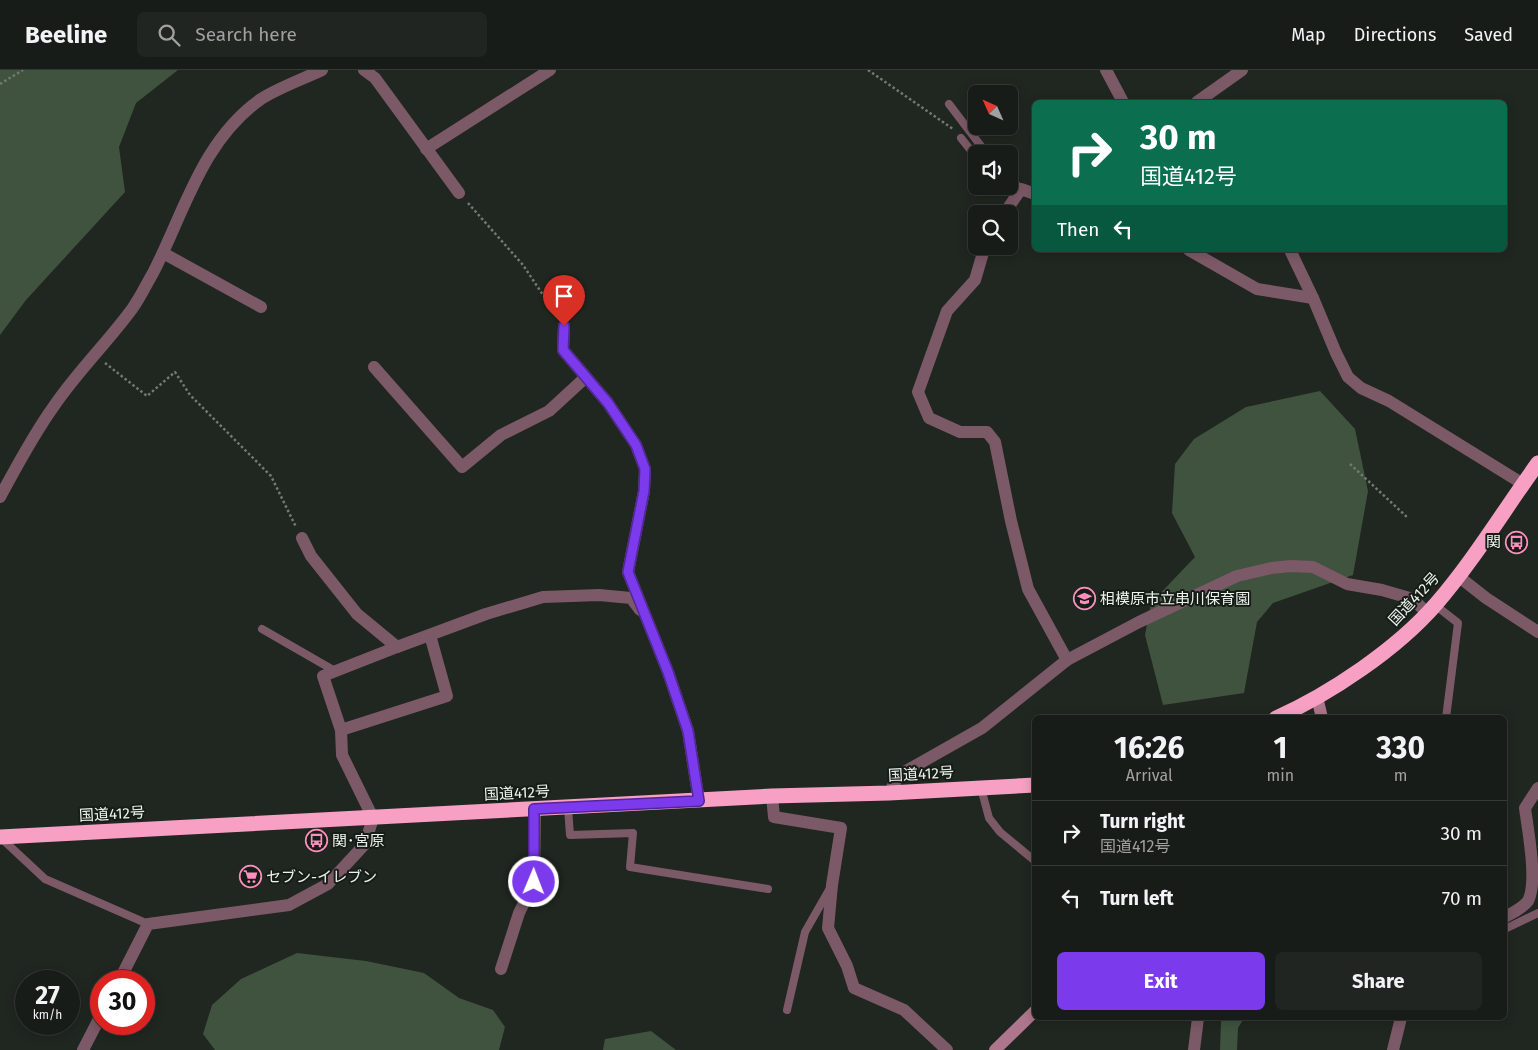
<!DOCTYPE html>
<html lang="en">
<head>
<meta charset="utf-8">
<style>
  body { margin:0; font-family:"Fira Sans","Noto Sans JP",sans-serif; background:#212521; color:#f1f3f6; height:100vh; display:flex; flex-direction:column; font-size:19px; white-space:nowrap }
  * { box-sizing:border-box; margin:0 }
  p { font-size:16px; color:#9fa1a2 }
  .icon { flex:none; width:28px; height:28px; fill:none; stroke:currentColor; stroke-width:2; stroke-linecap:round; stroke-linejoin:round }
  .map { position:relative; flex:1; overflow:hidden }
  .sheet { position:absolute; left:1032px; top:645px; width:475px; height:305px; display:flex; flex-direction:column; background:#181c18; border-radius:8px; box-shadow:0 2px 12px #0003,0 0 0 1px #363a37 }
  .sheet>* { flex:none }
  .guide { position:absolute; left:1032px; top:30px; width:475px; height:152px; border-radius:8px; box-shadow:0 2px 12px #0003,0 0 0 1px #363a37; background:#0b6e4f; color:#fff; overflow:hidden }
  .needle { width:32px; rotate:315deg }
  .controls { position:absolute; left:968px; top:15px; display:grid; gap:10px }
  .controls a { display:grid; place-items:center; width:50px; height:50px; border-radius:8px; background:#181c18; box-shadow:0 2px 12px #0003,0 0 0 1px #363a37; font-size:25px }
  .speed { position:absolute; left:15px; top:900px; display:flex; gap:10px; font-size:25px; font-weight:700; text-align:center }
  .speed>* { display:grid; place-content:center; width:65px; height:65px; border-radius:50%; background:#181c18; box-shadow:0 2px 12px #0003,0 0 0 1px #363a37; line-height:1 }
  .speed small { font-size:12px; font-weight:400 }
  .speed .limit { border:8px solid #d22; background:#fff; color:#111 }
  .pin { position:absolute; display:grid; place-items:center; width:42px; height:42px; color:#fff; margin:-51px -21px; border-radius:50% 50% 50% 0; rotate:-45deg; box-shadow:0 0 5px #0007 }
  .pin .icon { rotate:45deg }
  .me { position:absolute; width:55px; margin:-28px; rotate:1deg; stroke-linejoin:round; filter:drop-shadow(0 0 4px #0008) }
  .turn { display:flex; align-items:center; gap:18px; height:105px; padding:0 25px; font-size:22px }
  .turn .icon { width:65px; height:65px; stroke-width:2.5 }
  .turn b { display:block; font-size:35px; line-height:42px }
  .then { display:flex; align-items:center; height:48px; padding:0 25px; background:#0003; gap:10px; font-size:19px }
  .eta { display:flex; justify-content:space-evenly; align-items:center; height:85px; text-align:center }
  .eta b { font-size:30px; font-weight:700; line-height:35px }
  .action { display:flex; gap:10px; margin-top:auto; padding:10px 25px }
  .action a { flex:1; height:58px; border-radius:8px; background:#7c3aed; color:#fff; font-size:20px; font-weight:700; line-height:58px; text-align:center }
  .action a+a { background:#212521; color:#f1f3f6 }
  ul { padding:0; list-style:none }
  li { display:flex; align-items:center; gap:15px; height:65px; padding:0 25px; border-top:1px solid #363a37 }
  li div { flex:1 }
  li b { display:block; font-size:19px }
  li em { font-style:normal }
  header { display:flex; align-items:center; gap:30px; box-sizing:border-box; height:70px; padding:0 25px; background:#181c18; border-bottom:1px solid #363a37 }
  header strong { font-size:24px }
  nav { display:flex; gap:28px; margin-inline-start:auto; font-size:18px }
  .search { width:350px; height:45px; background:#212521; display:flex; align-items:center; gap:12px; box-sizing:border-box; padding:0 18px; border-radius:8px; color:#9fa1a2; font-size:19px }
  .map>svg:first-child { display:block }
</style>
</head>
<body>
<header>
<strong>Beeline</strong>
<div class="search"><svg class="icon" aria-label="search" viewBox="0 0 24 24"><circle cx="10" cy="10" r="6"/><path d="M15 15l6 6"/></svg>Search here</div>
<nav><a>Map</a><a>Directions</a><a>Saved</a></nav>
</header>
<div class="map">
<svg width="1538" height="980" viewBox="0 0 1538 980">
  <rect width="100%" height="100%" fill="#202620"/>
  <!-- green -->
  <g fill="#3f533f">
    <path d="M0 0H178L136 33 119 77 125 122 26 230 0 265Z"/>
    <path d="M1320 321 1355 359 1368 421 1353 505 1273 533 1257 552 1244 623 1163 635 1145 565 1151 533 1195 487 1172 443 1175 394 1194 369 1246 337Z"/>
    <path d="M297 883 366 891 424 903 459 928 493 940 505 957 499 980H215L203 964 212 935 241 909Z"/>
    <path d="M1222 948H1244L1238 958 1237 980H1220L1221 952Z"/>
    <path d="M651 961 676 980H603L605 969Z"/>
  </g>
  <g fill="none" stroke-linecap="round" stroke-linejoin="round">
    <!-- path -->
    <g stroke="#737973" stroke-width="2.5" stroke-dasharray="2.5 2.5" stroke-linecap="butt">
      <path d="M868 0 953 59"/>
      <path d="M0 14 23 0"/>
      <path d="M468 133 523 195 557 246"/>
      <path d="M105 293 147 326 175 302 190 325 271 406 296 457"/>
      <path d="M1350 394 1408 448"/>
    </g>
    <!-- lane -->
    <g stroke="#7c5967" stroke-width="8">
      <path d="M949 34 987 84"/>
      <path d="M961 68 976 87"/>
      <path d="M1009 108 1021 119"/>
      <path d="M1435 535 1458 553 1446 648"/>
      <path d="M262 559 335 601"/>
      <path d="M981 718 989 748 1000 762 1035 791"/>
      <path d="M568 738 570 765 633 763 630 797 768 819"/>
      <path d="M1 768 45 809 148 854"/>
      <path d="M1505 859 1538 843"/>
      <path d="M787 940 805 862 829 820"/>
    </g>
    <!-- street -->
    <g stroke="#7c5967" stroke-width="12">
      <path d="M364 0 375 8 459 123"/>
      <path d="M1106 0 1123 32"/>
      <path d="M1197 32 1242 0"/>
      <path d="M426 79 550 0"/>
      <path d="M1004 144 1021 119 1035 124"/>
      <path d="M1189 180 1257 219 1313 228"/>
      <path d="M1290 180 1313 228 1336 283 1348 307 1361 318 1389 331 1523 414"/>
      <path d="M163 183 261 237"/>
      <path d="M564 256 563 280 608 333 636 375 645 399 644 421 628 502 668 602 688 661 699 731"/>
      <path d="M374 297 462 397 501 365 549 341 586 307"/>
      <path d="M0 427C17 396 33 365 54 336 77 302 107 273 132 239 140 228 146 215 153 203 184 143 202 70 261 29 278 18 303 9 322 0"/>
      <path d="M302 468 311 486 357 544 397 577 486 544 543 527 599 525 631 528 640 540"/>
      <path d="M1458 506 1486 528 1538 562"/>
      <path d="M1067 590 1139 552 1237 506 1271 498 1291 496 1313 497 1347 514 1382 520 1413 529 1427 543"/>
      <path d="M341 660 447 626 430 565"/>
      <path d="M889 723 899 705 982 658 1067 590 1028 519 1011 451 995 372 987 362H960L929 348 918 322 947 241 975 210 985 176"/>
      <path d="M772 726 774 747 841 758 832 815 828 858 847 896 854 918 904 940 947 980"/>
      <path d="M1505 847C1512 843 1523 838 1528 831 1538 812 1528 761 1525 738L1538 718"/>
      <path d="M501 899 519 843 534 812 535 739"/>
      <path d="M119 911 148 854 289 835 328 814 365 774 373 748 342 685 341 660 323 606 397 577"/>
      <path d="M83 980 101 945"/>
      <path d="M1194 980 1198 948"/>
      <path d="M1393 980 1401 948"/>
    </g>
    <!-- secondary -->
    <g stroke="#ad768c" stroke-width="12">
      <path d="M1317 627 1322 648"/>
      <path d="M995 980 1035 941"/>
    </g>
    <!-- highway -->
    <g stroke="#f7a0c3" stroke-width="15">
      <path d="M1276 648C1330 624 1397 579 1436 534 1474 490 1504 440 1538 393"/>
      <path d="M0 767 772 726 889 723 1035 715"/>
    </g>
  </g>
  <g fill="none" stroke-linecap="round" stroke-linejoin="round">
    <defs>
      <path id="route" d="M534 812V739L699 731 688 661 668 602 628 502 644 421 645 399 636 375 608 333 563 280 564 256"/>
    </defs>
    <!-- route casing -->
    <use href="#route" stroke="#51269a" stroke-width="12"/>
    <!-- route -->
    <use href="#route" stroke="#7c3aed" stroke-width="9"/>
  </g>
  <!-- icons -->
  <defs>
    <symbol id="bus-ring" viewBox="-11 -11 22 22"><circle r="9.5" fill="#161d16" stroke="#fd8ebe" stroke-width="1.5"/><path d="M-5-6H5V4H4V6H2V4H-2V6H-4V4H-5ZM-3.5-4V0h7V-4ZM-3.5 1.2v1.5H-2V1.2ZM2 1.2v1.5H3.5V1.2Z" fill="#fd8ebe"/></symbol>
    <symbol id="school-ring" viewBox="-11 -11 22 22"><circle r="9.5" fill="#161d16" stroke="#fd8ebe" stroke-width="1.5"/><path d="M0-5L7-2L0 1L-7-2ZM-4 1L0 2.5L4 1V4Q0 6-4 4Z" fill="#fd8ebe"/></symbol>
    <symbol id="supermarket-ring" viewBox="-11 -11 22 22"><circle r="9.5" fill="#161d16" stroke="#fd8ebe" stroke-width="1.5"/><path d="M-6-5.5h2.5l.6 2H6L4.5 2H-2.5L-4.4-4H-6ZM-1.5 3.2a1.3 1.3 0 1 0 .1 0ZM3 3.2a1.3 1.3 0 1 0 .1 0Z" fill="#fd8ebe"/></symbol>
  </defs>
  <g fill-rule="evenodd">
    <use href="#bus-ring" x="1504" y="460" width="25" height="25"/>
    <use href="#school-ring" x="1072" y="516" width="25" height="25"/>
    <use href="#bus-ring" x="304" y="758" width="25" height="25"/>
    <use href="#supermarket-ring" x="238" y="794" width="25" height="25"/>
  </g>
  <g text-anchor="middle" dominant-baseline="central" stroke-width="4" stroke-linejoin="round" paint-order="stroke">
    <!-- poi labels -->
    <g font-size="15" fill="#edf2ed" stroke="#161d16" text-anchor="start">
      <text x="1501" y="472" text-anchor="end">関</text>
      <text x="1100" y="529">相模原市立串川保育園</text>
      <text x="332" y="771">関･宮原</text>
      <text x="266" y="807">セブン-イレブン</text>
    </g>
    <!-- street labels -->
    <g font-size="15" fill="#edf2ed" stroke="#161d16">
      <text transform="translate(1414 529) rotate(-47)">国道412号</text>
      <text transform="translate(921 704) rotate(-3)">国道412号</text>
      <text transform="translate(517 723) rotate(-3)">国道412号</text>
      <text transform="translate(112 744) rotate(-3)">国道412号</text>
    </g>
  </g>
</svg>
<div class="controls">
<a><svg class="needle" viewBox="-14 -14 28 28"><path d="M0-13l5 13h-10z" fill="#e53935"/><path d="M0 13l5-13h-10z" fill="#9fa1a2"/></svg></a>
<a><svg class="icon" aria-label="sound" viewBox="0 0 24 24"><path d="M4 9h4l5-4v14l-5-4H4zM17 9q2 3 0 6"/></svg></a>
<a><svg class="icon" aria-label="search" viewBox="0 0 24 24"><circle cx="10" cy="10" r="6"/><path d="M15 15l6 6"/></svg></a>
</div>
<div class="speed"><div>27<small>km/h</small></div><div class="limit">30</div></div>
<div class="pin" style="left:564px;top:256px;background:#d93025"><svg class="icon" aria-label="arrive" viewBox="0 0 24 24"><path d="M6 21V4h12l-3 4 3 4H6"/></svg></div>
<svg class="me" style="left:534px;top:812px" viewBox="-20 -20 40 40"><circle r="17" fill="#7c3aed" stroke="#fff" stroke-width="3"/><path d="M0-11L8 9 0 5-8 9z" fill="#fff"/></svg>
<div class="guide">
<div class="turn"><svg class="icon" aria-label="right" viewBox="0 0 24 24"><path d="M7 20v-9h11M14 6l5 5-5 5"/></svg><div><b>30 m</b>国道412号</div></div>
<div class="then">Then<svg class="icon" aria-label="left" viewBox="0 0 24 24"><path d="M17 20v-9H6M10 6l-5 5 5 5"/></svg></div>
</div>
<section class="sheet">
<div class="eta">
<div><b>16:26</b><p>Arrival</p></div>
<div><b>1</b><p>min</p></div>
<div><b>330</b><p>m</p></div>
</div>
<ul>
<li><svg class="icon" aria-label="right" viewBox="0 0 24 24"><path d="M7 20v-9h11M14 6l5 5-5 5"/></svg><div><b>Turn right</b><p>国道412号</p></div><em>30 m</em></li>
<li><svg class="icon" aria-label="left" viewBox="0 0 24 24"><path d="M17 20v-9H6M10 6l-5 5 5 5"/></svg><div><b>Turn left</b></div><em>70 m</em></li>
</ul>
<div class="action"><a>Exit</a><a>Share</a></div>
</section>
</div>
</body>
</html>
